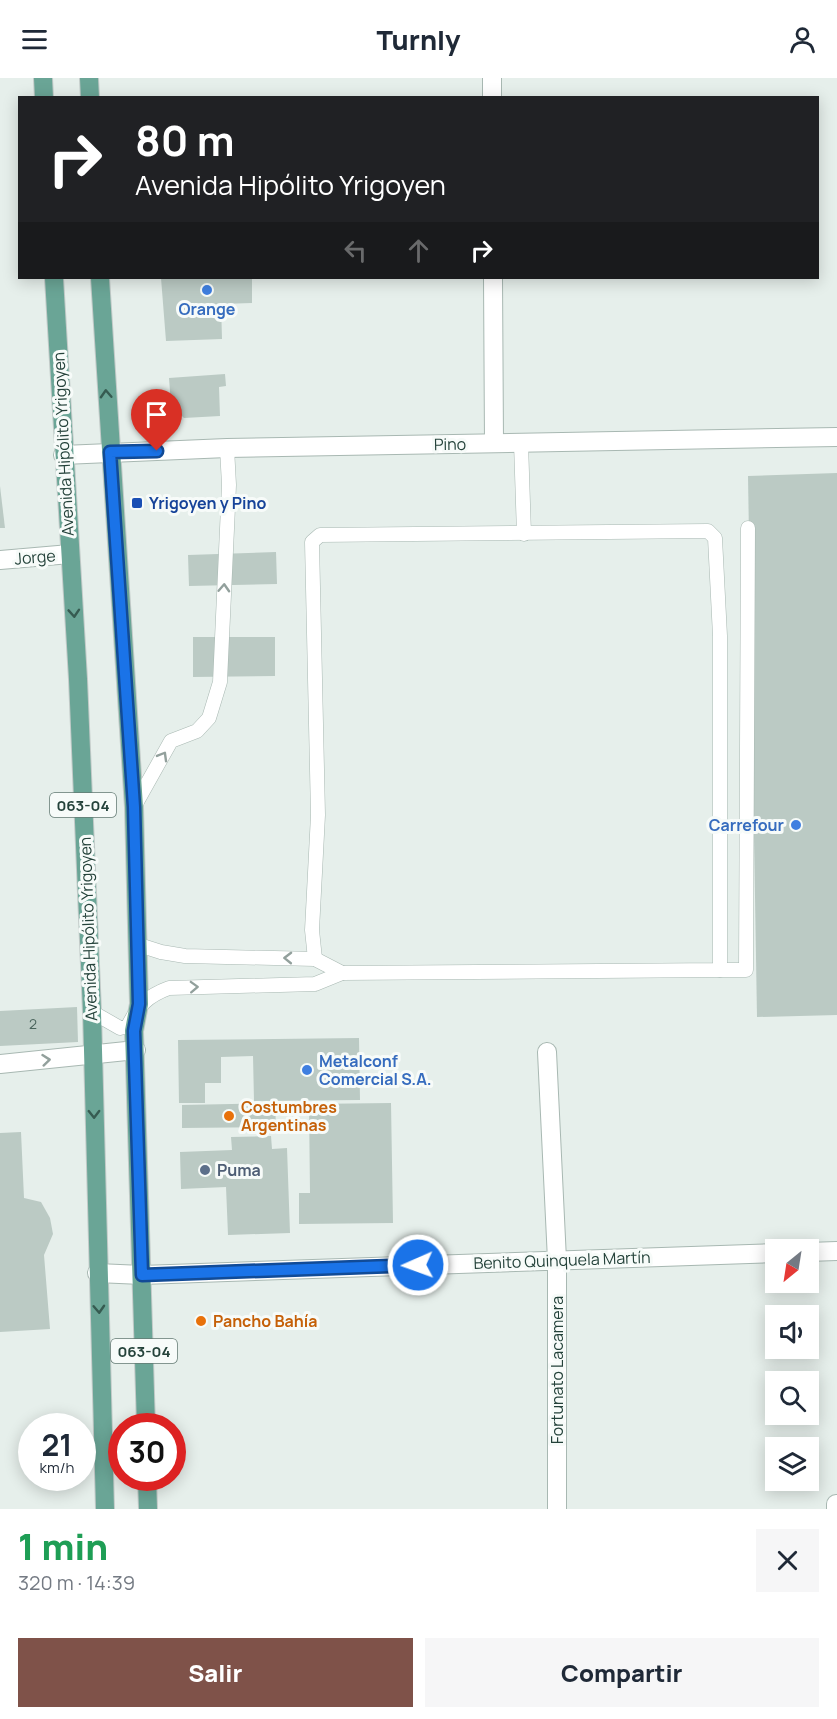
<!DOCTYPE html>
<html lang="es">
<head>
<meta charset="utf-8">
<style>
  body { margin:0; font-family:Manrope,sans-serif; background:#f6f6f7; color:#1f2937; height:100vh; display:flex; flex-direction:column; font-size:22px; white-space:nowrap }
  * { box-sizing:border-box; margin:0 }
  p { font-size:20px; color:#747a83 }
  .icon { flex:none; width:33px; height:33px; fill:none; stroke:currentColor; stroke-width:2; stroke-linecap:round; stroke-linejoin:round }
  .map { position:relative; height:1431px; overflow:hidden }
  .drawer { display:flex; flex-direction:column; background:#fff; flex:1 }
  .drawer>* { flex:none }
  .guide { position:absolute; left:18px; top:18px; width:801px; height:183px; border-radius:0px; box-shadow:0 3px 15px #0003; background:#202124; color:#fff; overflow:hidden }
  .needle { width:39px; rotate:210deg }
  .tools { position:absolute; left:765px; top:1161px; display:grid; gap:12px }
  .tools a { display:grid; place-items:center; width:54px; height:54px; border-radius:0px; background:#fff; box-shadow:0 3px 15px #0003; font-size:30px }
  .speed { position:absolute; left:18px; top:1335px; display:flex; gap:12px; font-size:30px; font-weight:700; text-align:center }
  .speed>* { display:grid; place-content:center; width:78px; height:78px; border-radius:50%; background:#fff; box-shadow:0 3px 15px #0003; line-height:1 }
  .speed small { font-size:15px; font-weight:400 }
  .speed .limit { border:9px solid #d22; background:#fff; color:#111 }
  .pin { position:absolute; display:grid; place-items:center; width:51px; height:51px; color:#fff; margin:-62px -26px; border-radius:50% 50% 50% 0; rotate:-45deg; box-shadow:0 0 6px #0007 }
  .pin .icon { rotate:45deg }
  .me { position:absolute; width:66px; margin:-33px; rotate:268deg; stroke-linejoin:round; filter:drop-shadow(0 0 4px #0008) }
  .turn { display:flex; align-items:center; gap:21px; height:126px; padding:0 18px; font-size:27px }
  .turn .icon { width:78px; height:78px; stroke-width:2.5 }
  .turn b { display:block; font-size:42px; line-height:51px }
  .lanes { display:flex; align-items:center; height:57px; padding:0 18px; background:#0003; justify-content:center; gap:30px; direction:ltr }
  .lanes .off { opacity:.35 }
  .round { display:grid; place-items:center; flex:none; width:63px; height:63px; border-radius:0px; background:#f6f6f7 }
  .headline { display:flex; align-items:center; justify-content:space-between; height:102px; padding:0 18px }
  h1 { font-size:36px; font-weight:800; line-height:45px; color:#1e9e55 }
  .cta { display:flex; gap:12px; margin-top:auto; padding:12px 18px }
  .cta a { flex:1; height:69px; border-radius:0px; background:#7f5249; color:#fff; font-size:24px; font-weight:800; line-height:69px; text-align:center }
  .cta a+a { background:#f6f6f7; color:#1f2937 }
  header { display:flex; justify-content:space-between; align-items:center; height:78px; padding:0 18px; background:#fff; font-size:27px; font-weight:800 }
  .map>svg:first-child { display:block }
</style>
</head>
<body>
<header><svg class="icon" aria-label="menu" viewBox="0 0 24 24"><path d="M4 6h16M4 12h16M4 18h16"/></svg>Turnly<svg class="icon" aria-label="person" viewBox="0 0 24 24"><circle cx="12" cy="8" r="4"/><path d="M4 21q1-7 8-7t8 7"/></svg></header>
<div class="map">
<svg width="837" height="1431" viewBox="0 0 837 1431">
  <rect width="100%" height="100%" fill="#e6efeb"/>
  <!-- building -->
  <g fill="#bbcac4">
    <path d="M161 200H252V225L221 226 222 261 166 263Z"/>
    <path d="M225 296 226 308 219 309 220 338 184 340 171 327 169 300Z"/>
    <path d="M837 395V937L757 939 748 398Z"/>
    <path d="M0 408 5 450H0Z"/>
    <path d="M276 474 277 506 189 508 188 477Z"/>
    <path d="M193 559H275V598L193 599Z"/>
    <path d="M77 929 78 964 0 968V933Z"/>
    <path d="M359 960 360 1022 254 1023 253 978 221 979V1005H205V1025H179L178 962Z"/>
    <path d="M275 1025 276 1049 182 1050V1027Z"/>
    <path d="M391 1025 393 1145 299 1146V1115H310L309 1026Z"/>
    <path d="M21 1054 24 1120 41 1124 50 1140 53 1156 44 1177 50 1251 0 1254V1055Z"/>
    <path d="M271 1058 272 1071 287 1070 290 1155 228 1157 226 1109 181 1111 180 1074 232 1072 231 1059Z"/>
  </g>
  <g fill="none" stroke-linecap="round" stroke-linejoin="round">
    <defs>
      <g id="lane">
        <path d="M521 365 524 456"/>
        <path d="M134 729 171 663 197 653 209 640 220 604 229 407 227 370"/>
        <path d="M136 866 161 874 185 878 315 881 342 895"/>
        <path d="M720 892H746L748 450"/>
        <path d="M92 934 120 950 128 948C138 928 147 918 169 910L315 906 342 895 720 892V558L715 460 708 453 320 457 312 464 318 737 312 852 315 881"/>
      </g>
      <g id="street">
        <path d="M492 0V20"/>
        <path d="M493 200 494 365"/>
        <path d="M63 377 227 370 837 359"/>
        <path d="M0 482 70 476"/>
        <path d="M547 974 557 1182V1431"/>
        <path d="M0 986 136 972"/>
        <path d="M808 1174 837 1173"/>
        <path d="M97 1195 142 1197 776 1175"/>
        <path d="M836 1426V1431"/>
      </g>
      <g id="primary">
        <path d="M43 0 44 20"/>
        <path d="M89 0 90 20"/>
        <path d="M54 200 78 601 92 934 105 1431"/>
        <path d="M100 200 134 729 139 926 134 953 146 1348"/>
        <path d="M147 1400 148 1431"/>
      </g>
    </defs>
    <!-- lane casing -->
    <use href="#lane" stroke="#a8b8b2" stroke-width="15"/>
    <!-- street casing -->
    <use href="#street" stroke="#a8b8b2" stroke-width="20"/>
    <!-- primary casing -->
    <use href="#primary" stroke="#c2cac8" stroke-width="20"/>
    <!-- lane -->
    <use href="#lane" stroke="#fff" stroke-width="14"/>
    <!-- street -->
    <use href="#street" stroke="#fff" stroke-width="18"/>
    <!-- primary -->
    <use href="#primary" stroke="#6aa596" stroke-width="18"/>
  </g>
  <!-- one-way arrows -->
  <defs><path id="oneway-chevron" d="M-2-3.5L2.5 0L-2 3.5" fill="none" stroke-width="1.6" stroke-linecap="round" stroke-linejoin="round" transform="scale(1.5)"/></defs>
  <g stroke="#365b51">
    <use href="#oneway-chevron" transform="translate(106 316) rotate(-93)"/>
    <use href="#oneway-chevron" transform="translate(74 535) rotate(86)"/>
    <use href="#oneway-chevron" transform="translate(94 1036) rotate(89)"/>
    <use href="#oneway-chevron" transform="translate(99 1231) rotate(87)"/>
  </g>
  <g stroke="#92a09c">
    <use href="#oneway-chevron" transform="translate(224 510) rotate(-87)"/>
    <use href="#oneway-chevron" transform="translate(163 678) rotate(-60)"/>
    <use href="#oneway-chevron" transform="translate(288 880) rotate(-179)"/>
    <use href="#oneway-chevron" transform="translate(194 909) rotate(-2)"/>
    <use href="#oneway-chevron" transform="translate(46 982) rotate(-6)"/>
  </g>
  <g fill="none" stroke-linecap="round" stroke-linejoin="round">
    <defs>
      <path id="route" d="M157 373 110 374 134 729 139 926 134 953 142 1197 418 1187"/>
    </defs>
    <!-- route casing -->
    <use href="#route" stroke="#114b97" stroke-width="15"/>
    <!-- route -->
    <use href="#route" stroke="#1a73e8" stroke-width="10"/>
  </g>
  <!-- markers -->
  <g fill="#3f7fe0" stroke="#f7fbf9" stroke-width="2">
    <circle cx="207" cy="212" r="6"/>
    <circle cx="796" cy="747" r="6"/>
    <circle cx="307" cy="992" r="6"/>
  </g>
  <rect fill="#1a4fb4" stroke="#f7fbf9" stroke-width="2" x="131" y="419" width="12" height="12" rx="3"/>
  <g fill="#e8710a" stroke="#f7fbf9" stroke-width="2">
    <circle cx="229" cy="1038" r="6"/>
    <circle cx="201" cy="1243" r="6"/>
  </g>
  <circle fill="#5c6f8a" stroke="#f7fbf9" stroke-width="2" cx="205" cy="1092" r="6"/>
  <g text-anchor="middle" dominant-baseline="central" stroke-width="6" stroke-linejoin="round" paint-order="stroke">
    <!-- number labels -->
    <g font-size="14" fill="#4a645c">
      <text x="33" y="945">2</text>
    </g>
    <!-- shield labels -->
    <g fill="#f7fbf9" stroke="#637a73" stroke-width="1.5">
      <rect x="50" y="715" width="66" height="24" rx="4.5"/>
      <rect x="111" y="1261" width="66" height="24" rx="4.5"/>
    </g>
    <g font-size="15" font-weight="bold" fill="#24423a">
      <text x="83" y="727">063-04</text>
      <text x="144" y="1273">063-04</text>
    </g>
    <!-- shop labels -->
    <g font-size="16" font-weight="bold" fill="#366cbe" stroke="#f7fbf9">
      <text x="207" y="231">Orange</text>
      <text x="784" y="747" text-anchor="end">Carrefour</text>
      <text x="319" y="983" text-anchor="start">Metalconf<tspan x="319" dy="18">Comercial S.A.</tspan></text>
    </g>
    <!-- street labels -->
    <g font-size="16" fill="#24423a" stroke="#f7fbf9">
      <text transform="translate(63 366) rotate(-93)">Avenida Hipólito Yrigoyen</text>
      <text transform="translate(450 366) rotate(-1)">Pino</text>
      <text transform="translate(35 479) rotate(-5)">Jorge</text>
      <text transform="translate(88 851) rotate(-92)">Avenida Hipólito Yrigoyen</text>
      <text transform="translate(562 1182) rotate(-2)">Benito Quinquela Martín</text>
      <text transform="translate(557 1292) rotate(-90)">Fortunato Lacamera</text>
    </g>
    <!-- transit labels -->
    <g font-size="16" font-weight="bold" fill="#164399" stroke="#f7fbf9" text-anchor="start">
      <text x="149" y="425">Yrigoyen y Pino</text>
    </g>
    <!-- food labels -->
    <g font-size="16" font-weight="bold" fill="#c56008" stroke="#f7fbf9" text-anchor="start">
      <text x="241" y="1029">Costumbres<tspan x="241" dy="18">Argentinas</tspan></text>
      <text x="213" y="1243">Pancho Bahía</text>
    </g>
    <!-- service labels -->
    <g font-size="16" font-weight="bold" fill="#4e5e75" stroke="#f7fbf9" text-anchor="start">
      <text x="217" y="1092">Puma</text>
    </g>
  </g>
</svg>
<div class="tools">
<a><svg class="needle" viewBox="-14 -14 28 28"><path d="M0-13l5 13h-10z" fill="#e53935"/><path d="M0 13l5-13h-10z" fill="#747a83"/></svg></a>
<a><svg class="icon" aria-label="sound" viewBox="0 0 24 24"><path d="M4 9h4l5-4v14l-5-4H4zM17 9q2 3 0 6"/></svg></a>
<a><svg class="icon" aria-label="search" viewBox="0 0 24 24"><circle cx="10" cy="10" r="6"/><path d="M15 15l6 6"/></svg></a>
<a><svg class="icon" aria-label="layers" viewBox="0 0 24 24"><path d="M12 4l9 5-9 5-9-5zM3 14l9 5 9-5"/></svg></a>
</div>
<div class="speed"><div>21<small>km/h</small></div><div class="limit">30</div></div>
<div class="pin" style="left:157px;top:373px;background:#d93025"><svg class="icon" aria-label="arrive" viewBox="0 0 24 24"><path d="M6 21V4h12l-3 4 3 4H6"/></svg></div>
<svg class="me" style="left:418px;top:1187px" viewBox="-20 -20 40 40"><circle r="17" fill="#1a73e8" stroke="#fff" stroke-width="3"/><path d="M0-11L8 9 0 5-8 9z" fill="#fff"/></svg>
<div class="guide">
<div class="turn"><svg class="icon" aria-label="right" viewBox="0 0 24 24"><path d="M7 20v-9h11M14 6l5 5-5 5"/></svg><div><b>80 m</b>Avenida Hipólito Yrigoyen</div></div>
<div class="lanes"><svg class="icon off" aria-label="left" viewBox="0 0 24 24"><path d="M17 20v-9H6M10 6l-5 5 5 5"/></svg><svg class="icon off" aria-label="ahead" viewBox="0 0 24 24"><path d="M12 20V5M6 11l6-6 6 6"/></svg><svg class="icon" aria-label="right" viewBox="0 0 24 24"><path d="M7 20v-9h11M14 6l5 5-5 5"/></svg></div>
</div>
</div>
<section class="drawer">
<div class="headline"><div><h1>1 min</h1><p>320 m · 14:39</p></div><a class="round"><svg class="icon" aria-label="close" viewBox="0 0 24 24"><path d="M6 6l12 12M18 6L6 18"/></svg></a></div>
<div class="cta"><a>Salir</a><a>Compartir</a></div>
</section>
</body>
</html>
